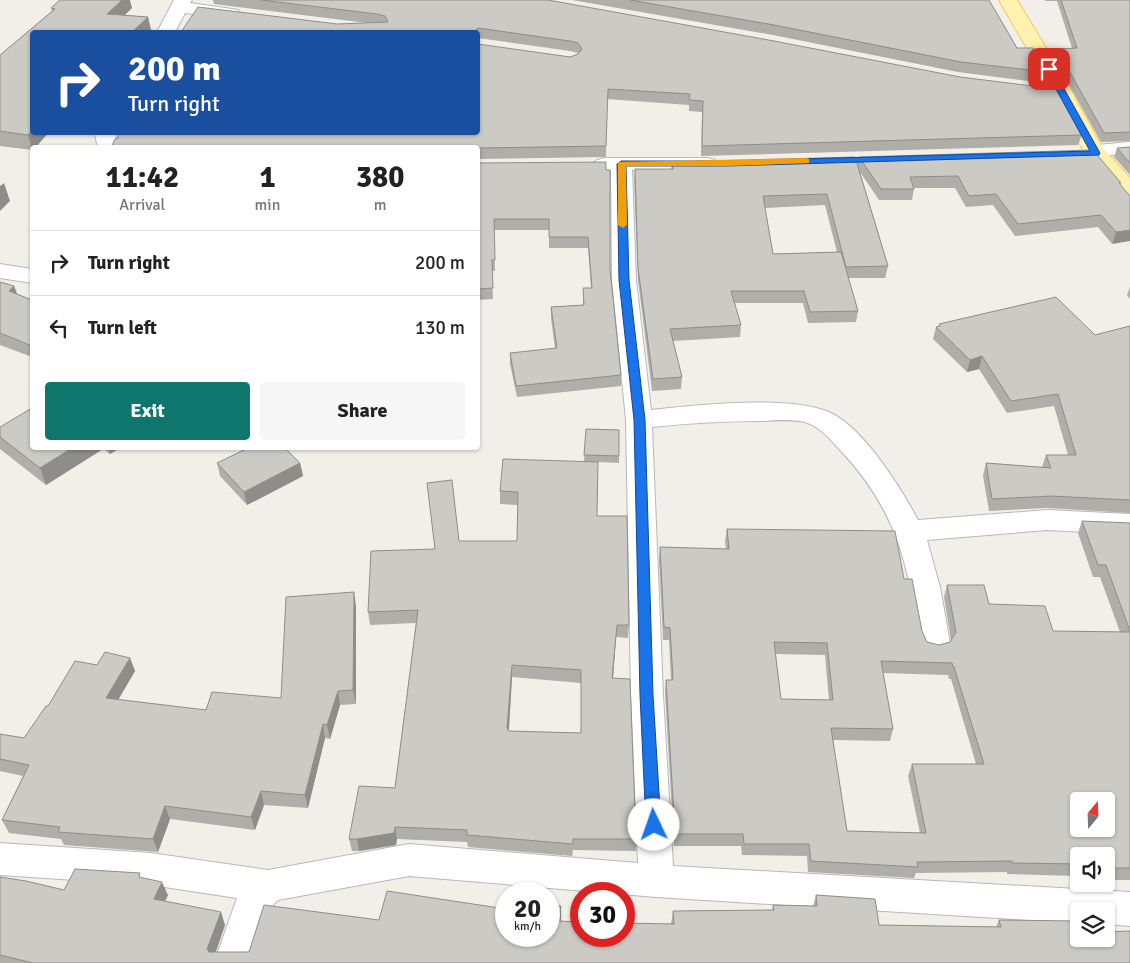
<!DOCTYPE html>
<html lang="en">
<head>
<meta charset="utf-8">
<style>
  body { margin:0; font-family:Signika,sans-serif; background:#f6f6f6; color:#222; height:100vh; display:flex; flex-direction:column; font-size:19px; white-space:nowrap }
  * { box-sizing:border-box; margin:0 }
  p { font-size:16px; color:#767676 }
  .icon { flex:none; width:28px; height:28px; fill:none; stroke:currentColor; stroke-width:2; stroke-linecap:round; stroke-linejoin:round }
  .map { position:relative; flex:1; overflow:hidden }
  .panel { position:absolute; left:30px; top:145px; width:450px; height:305px; display:flex; flex-direction:column; background:#fff; border-radius:5px; box-shadow:0 1px 4px #0004 }
  .panel>* { flex:none }
  .banner { position:absolute; left:30px; top:30px; width:450px; height:105px; border-radius:5px; box-shadow:0 1px 4px #0004; background:#1a4fa0; color:#fff; overflow:hidden }
  .needle { width:32px; rotate:19deg }
  .buttons { position:absolute; left:1070px; top:792px; display:grid; gap:10px }
  .buttons a { display:grid; place-items:center; width:45px; height:45px; border-radius:5px; background:#fff; box-shadow:0 1px 4px #0004; font-size:25px }
  .speed { position:absolute; left:495px; top:882px; display:flex; gap:10px; font-size:25px; font-weight:700; text-align:center }
  .speed>* { display:grid; place-content:center; width:65px; height:65px; border-radius:50%; background:#fff; box-shadow:0 1px 4px #0004; line-height:1 }
  .speed small { font-size:12px; font-weight:400 }
  .speed .limit { border:8px solid #d22; background:#fff; color:#111 }
  .pin { position:absolute; display:grid; place-items:center; width:42px; height:42px; color:#fff; margin:-21px; border-radius:10px; box-shadow:0 2px 8px #0006 }
  .me { position:absolute; width:55px; margin:-28px; rotate:357deg; stroke-linejoin:round; filter:drop-shadow(0 0 4px #0008) }
  .turn { display:flex; align-items:center; gap:18px; height:105px; padding:0 15px; font-size:22px }
  .turn .icon { width:65px; height:65px; stroke-width:2.5 }
  .turn b { display:block; font-size:35px; line-height:42px }
  .eta { display:flex; justify-content:space-evenly; align-items:center; height:85px; text-align:center }
  .eta b { font-size:30px; font-weight:800; line-height:35px }
  .primary-button { display:flex; gap:10px; margin-top:auto; padding:10px 15px }
  .primary-button a { flex:1; height:58px; border-radius:5px; background:#0f766e; color:#fff; font-size:20px; font-weight:800; line-height:58px; text-align:center }
  .primary-button a+a { background:#f6f6f6; color:#222 }
  ul { padding:0; list-style:none }
  li { display:flex; align-items:center; gap:15px; height:65px; padding:0 15px; border-top:1px solid #e0e0e0 }
  li div { flex:1 }
  li b { display:block; font-size:19px }
  li em { font-style:normal }
  .map>svg:first-child { display:block }
</style>
</head>
<body>
<div class="map">
<svg width="1130" height="963" viewBox="0 0 1130 963">
  <rect width="100%" height="100%" fill="#f1efe8"/>
  <g fill="none" stroke-linecap="round" stroke-linejoin="round">
    <defs>
      <g id="minor">
        <path d="M174 0H192L190 3 232 9 238 10 241 14 238 18 232 19 185 13 175 32H157Z"/>
        <path d="M96 132H117L115 135 119 148H98L95 135Z"/>
        <path d="M1130 142V154L1093 156 1086 154 1083 150 1086 146Z"/>
        <path d="M604 158H708L715 160 719 164 715 168 708 170H632L636 280 651 410C695 405 795 394 833 414 865 431 901 488 918 520L1047 510 1130 514V534L1047 530 927 540 940 587 950 643 946 652 935 655 924 652 920 643C908 564 897 510 840 450 830 439 819 426 805 422 791 419 776 420 763 421 726 421 689 423 652 427L663 695 673 866 1130 892V926L1106 924V911H1079V923L656 897 409 876 278 900 269 909 252 963H214L237 898 151 885 0 875V843L151 853 268 870 409 844 638 863 631 695 626 420 612 280 611 170 597 168 593 164 597 160Z"/>
        <path d="M0 264 32 269V283L0 278Z"/>
      </g>
      <path id="major" d="M999 0H1017L1059 69 1102 147 1130 178V198L1122 196 1083 150 1039 69Z"/>
    </defs>
    <!-- minor casing -->
    <use href="#minor" stroke="#b5b8bc" stroke-width="2"/>
    <!-- major casing -->
    <use href="#major" stroke="#f2c960" stroke-width="2"/>
    <!-- minor -->
    <use href="#minor" fill="#fff" fill-rule="evenodd"/>
    <!-- major -->
    <use href="#major" fill="#fff2af" fill-rule="evenodd"/>
  </g>
  <!-- wall -->
  <g fill="#afaea9" fill-rule="evenodd">
    <path d="M213 0H548L1082 135 1078 145 701 156 702 112 689 111V105L607 99 606 157 478 159V148L570 57 578 54V53L570 51 478 38 337 24 367 23 214 4Z"/>
    <path d="M572 0H989L1017 48 1047 72 1044 83 958 72 773 35Z"/>
    <path d="M1045 0H1130V141L1101 142 1054 58 1057 49 1072 48 1057 1H1045Z"/>
    <path d="M51 8H132L124 15 148 17 152 32H32V132H49L35 148H32V150L0 146V55L52 11Z"/>
    <path d="M1130 147V175L1114 157 1117 148Z"/>
    <path d="M859 157 1121 186 1130 196 1112 244 1098 227 1015 236 993 205 966 207 955 188H914L912 200H879L860 172 888 266 885 278H848L858 311 856 322 808 323 803 303H734L741 325 740 337 673 341 682 377 681 389 652 391 638 280 634 180 635 169H671L672 162 857 164ZM825 205 837 252 773 254 765 208Z"/>
    <path d="M478 163 606 170 610 269 621 375V386L517 397 510 364V353L555 349 551 318V307L583 305V288H591L588 248H549V230H494L495 271H492L493 299 478 300Z"/>
    <path d="M0 282 14 286 17 294 32 300V357L0 345Z"/>
    <path d="M1130 287V299L1127 295Z"/>
    <path d="M939 324 1095 335 1130 326V513L1047 508 989 511 983 476 986 463 1042 467 1046 455H1068L1054 406 1007 413 979 369 967 372 933 339 936 327 939 326Z"/>
    <path d="M0 427 32 448H120L110 454 103 449 46 485 0 449Z"/>
    <path d="M586 429 619 430V463L598 462 597 516 629 625 628 638 616 637 613 678 636 839V851L573 850 572 856 468 847 467 842 397 839 396 845 359 851H352L349 839 395 788 416 623 370 625 368 612 434 549 459 541H517L518 505 500 504V491L584 462ZM512 677 581 683V733L509 731Z"/>
    <path d="M217 463H300L303 476 247 505 220 476Z"/>
    <path d="M1082 521 1130 523V880H1106V856H1079V880H1076L1075 876 1007 874V872L916 873 914 878 808 872 807 856 742 855 741 846H674L665 692 666 680H671L669 640H663L659 559 660 547 726 549 725 541 727 529 904 579 922 631 927 642 939 645 950 642 951 640 944 597 947 585 989 604 1053 631 1120 632 1100 577H1093L1078 533ZM775 654 825 655 829 700 781 699ZM883 673 948 675 949 679H951L976 764H912L908 776 920 833 847 831 833 740 890 741 893 729Z"/>
    <path d="M356 606V704L340 705 330 739 325 738 308 808 264 805 255 830 170 819 158 852 64 845 61 839 9 833 2 820 23 776 0 771V734L24 738 48 706 97 665 130 658 135 671 118 700 206 710 281 698Z"/>
    <path d="M0 877 64 890 142 878 168 895 165 901 225 925 216 952H249L379 920 560 921 581 936 671 924 673 911 772 910 773 905 813 906 816 895 879 925 996 927 999 920 1079 939 1130 963H0Z"/>
  </g>
  <!-- shaded-wall -->
  <g fill="#8f8d8a">
    <path d="M122 0H130L132 8 111 29 107 14Z"/>
    <path d="M148 17 151 32H132Z"/>
    <path d="M478 28V39V32H476V30Z"/>
    <path d="M32 130V132H49L35 148H32V150L28 135Z"/>
    <path d="M4 183 10 201 0 211V186Z"/>
    <path d="M1130 230V241L1112 244 1116 232Z"/>
    <path d="M14 286 19 299 9 291Z"/>
    <path d="M982 356 979 369 967 372 970 360Z"/>
    <path d="M72 448H102L103 449 46 485 40 468Z"/>
    <path d="M108 448H120L110 454Z"/>
    <path d="M300 463 303 476 247 505 244 492Z"/>
    <path d="M354 592 356 606V704L353 690Z"/>
    <path d="M617 625 616 637 612 691V678Z"/>
    <path d="M130 658 135 671 111 712 106 698Z"/>
    <path d="M512 665V677L508 741 507 728Z"/>
    <path d="M338 691 340 705 330 739 327 725Z"/>
    <path d="M323 724 325 738 308 808 305 795Z"/>
    <path d="M261 791 264 805 255 830 251 817Z"/>
    <path d="M165 806 170 819 158 852 153 839Z"/>
    <path d="M395 827 397 839 396 845 359 851 357 839Z"/>
    <path d="M162 882 168 895 160 912 154 899Z"/>
    <path d="M561 906V919L558 934V921Z"/>
    <path d="M221 912 225 925 212 962 207 949Z"/>
  </g>
  <!-- building -->
  <g fill="#cccac5" stroke="#8f8d8a" fill-rule="evenodd">
    <path d="M60 0H122L107 14 148 17 132 32H32V130L28 135 0 131V55L55 9 51 8Z"/>
    <path d="M261 0H548L774 41 960 77 1057 89 1082 135 702 146 703 101 689 100 690 94 608 89 606 146 477 148H111L115 139 118 138V135L119 132H478V44L570 57 578 54 582 49 578 43 570 41 478 28 476 30V32H181L198 7 337 24 388 22 385 16 377 14Z"/>
    <path d="M630 0H989L1017 48H1033L1047 72 961 62 774 25Z"/>
    <path d="M1061 0H1130V132L1104 133 1057 49 1077 48Z"/>
    <path d="M1130 147V163L1117 148Z"/>
    <path d="M1093 150 1121 183H1119L1130 196V230L1116 232 1101 215 1018 224 996 194 969 196 958 176 910 177 914 189H881L859 157Z"/>
    <path d="M855 157 888 266 846 267 827 194 763 196 773 254 841 252 858 311 810 312 804 291H731L741 325 670 329 682 377 653 379 638 268 635 169H673L672 162Z"/>
    <path d="M606 162V170H610V269L621 375 516 386 510 353 557 348 551 307 584 305 583 288H592L588 237H549V219H494L495 260H492L493 288 478 289V163Z"/>
    <path d="M0 282 14 286 9 291 32 300V346L0 333Z"/>
    <path d="M1056 297 1095 335 1130 326V500L1051 496 992 499 986 463 1051 468 1046 455H1076L1058 394 1011 401 982 356 970 360 936 327 940 326 939 324Z"/>
    <path d="M32 408V448H72L40 468 0 437V427Z"/>
    <path d="M586 429 619 430V456L584 455Z"/>
    <path d="M248 448H285L300 463 244 492 217 463Z"/>
    <path d="M503 459 598 462 597 516H627L629 625H617L612 678 630 679 636 839H573V844L467 835V830L395 827 394 833 357 839H349L359 786 395 788 418 610 368 612 371 551 435 549 427 483 452 480 459 541H517L518 492 500 491ZM512 665 581 670V733L509 731 507 728Z"/>
    <path d="M1082 521 1130 523V631L1106 565H1098Z"/>
    <path d="M727 529 895 531 904 579H912L922 631 927 642 939 645 950 642 956 632 947 585H984L989 604 1045 606 1053 631 1130 632V868H1106V856H1079V864L1012 863V861L917 862 918 867 811 861 809 844H744L743 834H675L666 680H673L670 628 664 627 660 547 729 549ZM774 642 827 643 833 700 781 699ZM881 661 952 663 953 667H954L984 764H912L926 833 847 831 831 728 893 729ZM1079 801H1106V829H1079Z"/>
    <path d="M354 592 353 690 338 691 327 725 323 724 305 795 261 791 251 817 165 806 153 839 58 832 60 827 2 820 29 765 0 759V734L24 738 46 706H48L75 661 97 665 105 652 130 658 106 698 206 710 212 692 281 698 286 597Z"/>
    <path d="M75 869 140 873 139 877 162 882 154 899 221 912 207 949 209 952H249L264 905 379 920 387 891 506 909V936H549V905L561 906 558 921 581 922V936H624V923L674 924 673 911 774 910 773 905 817 906 816 895 875 899 879 925 1001 927 999 920 1079 921V939H1106V932L1130 931V963H33L0 955V877L26 881 64 890Z"/>
  </g>
  <!-- route -->
  <path fill="#1a73e8" stroke="#114b97" d="M1047 67 1053 69 1100 153 1099 155 728 166H626L629 280 645 420 653 695 661 825 659 830 654 831 648 830 646 825 640 695 634 420 619 280 617 164 621 161H728L1090 151 1045 69Z"/>
  <!-- slow -->
  <path fill="#f59e0b" d="M806 158 809 159V163L728 166H626L627 225 623 228 618 225V162Z"/>
</svg>
<div class="buttons">
<a><svg class="needle" viewBox="-14 -14 28 28"><path d="M0-13l5 13h-10z" fill="#e53935"/><path d="M0 13l5-13h-10z" fill="#767676"/></svg></a>
<a><svg class="icon" aria-label="sound" viewBox="0 0 24 24"><path d="M4 9h4l5-4v14l-5-4H4zM17 9q2 3 0 6"/></svg></a>
<a><svg class="icon" aria-label="layers" viewBox="0 0 24 24"><path d="M12 4l9 5-9 5-9-5zM3 14l9 5 9-5"/></svg></a>
</div>
<div class="speed"><div>20<small>km/h</small></div><div class="limit">30</div></div>
<div class="pin" style="left:1049px;top:69px;background:#d93025"><svg class="icon" aria-label="arrive" viewBox="0 0 24 24"><path d="M6 21V4h12l-3 4 3 4H6"/></svg></div>
<svg class="me" style="left:654px;top:825px" viewBox="-20 -20 40 40"><circle r="19" fill="#fff"/><path d="M0-13L10 11 0 6-10 11z" fill="#1a73e8"/></svg>
<div class="banner">
<div class="turn"><svg class="icon" aria-label="right" viewBox="0 0 24 24"><path d="M7 20v-9h11M14 6l5 5-5 5"/></svg><div><b>200 m</b>Turn right</div></div>
</div>
<section class="panel">
<div class="eta">
<div><b>11:42</b><p>Arrival</p></div>
<div><b>1</b><p>min</p></div>
<div><b>380</b><p>m</p></div>
</div>
<ul>
<li><svg class="icon" aria-label="right" viewBox="0 0 24 24"><path d="M7 20v-9h11M14 6l5 5-5 5"/></svg><div><b>Turn right</b></div><em>200 m</em></li>
<li><svg class="icon" aria-label="left" viewBox="0 0 24 24"><path d="M17 20v-9H6M10 6l-5 5 5 5"/></svg><div><b>Turn left</b></div><em>130 m</em></li>
</ul>
<div class="primary-button"><a>Exit</a><a>Share</a></div>
</section>
</div>
</body>
</html>
